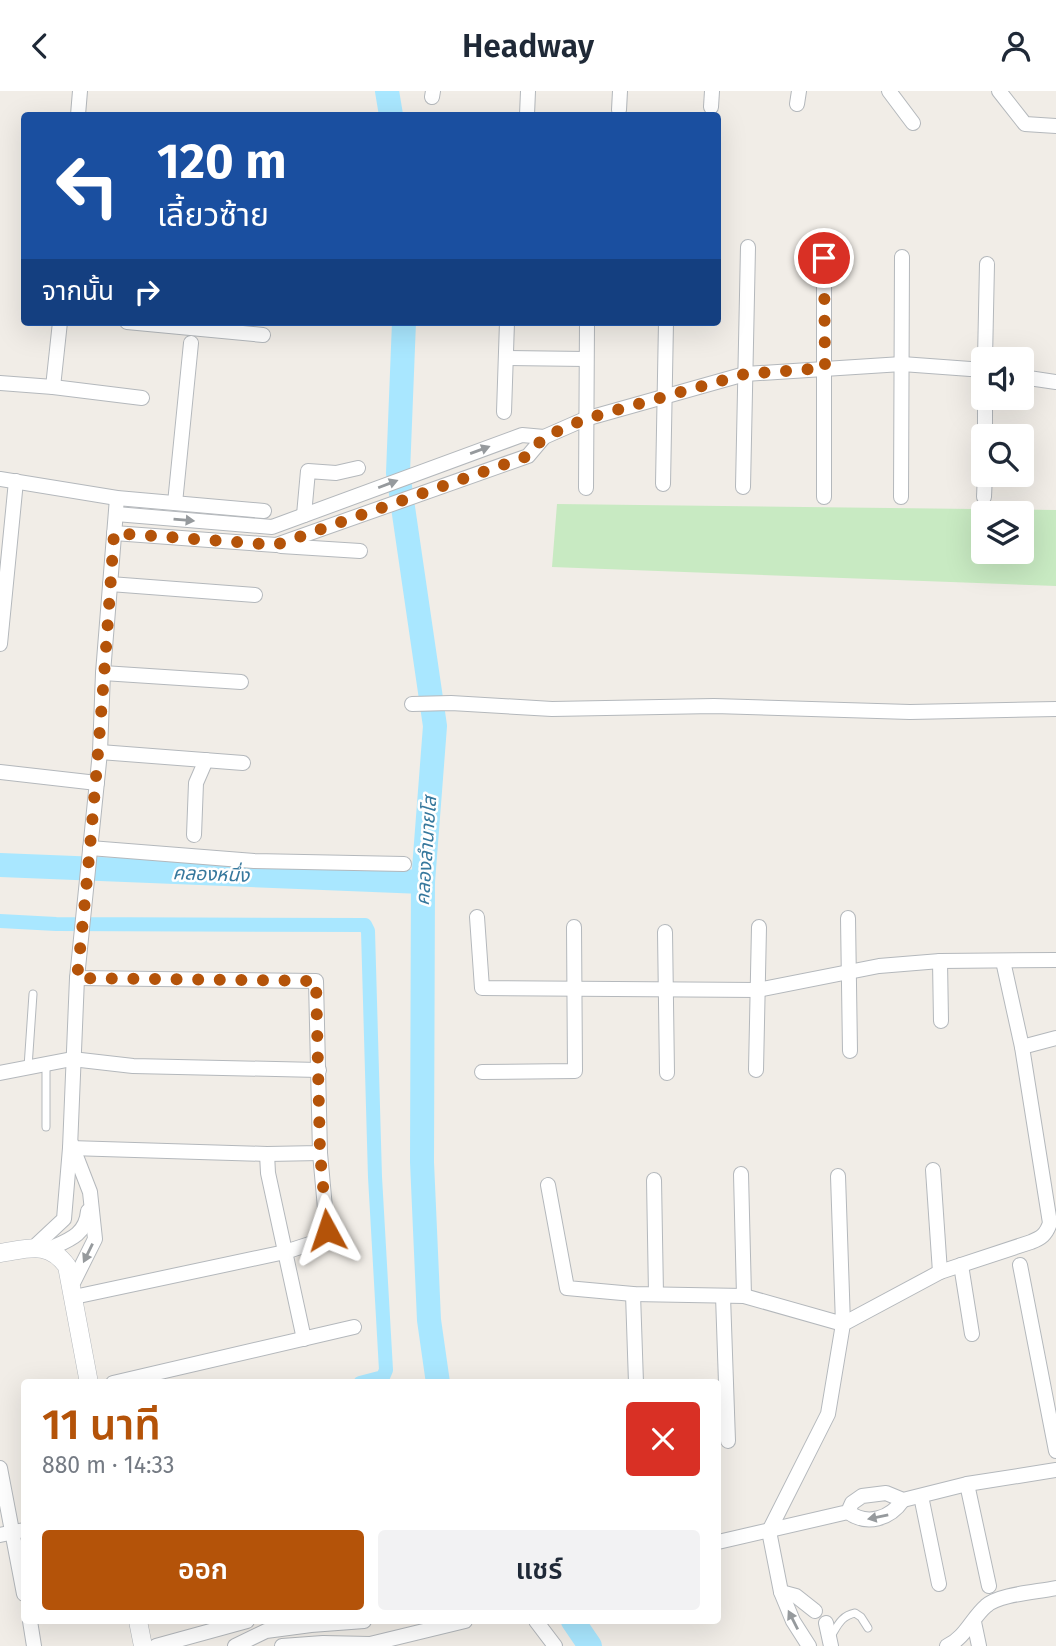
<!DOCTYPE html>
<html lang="th">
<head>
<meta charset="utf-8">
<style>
  body { margin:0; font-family:"Fira Sans","Noto Sans Thai",sans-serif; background:#f2f2f3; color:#1f2937; height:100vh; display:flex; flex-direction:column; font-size:26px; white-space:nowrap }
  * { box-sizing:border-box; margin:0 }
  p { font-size:23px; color:#747a83 }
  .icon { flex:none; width:38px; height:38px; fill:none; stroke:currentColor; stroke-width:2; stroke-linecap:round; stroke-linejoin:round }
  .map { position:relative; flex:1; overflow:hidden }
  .side { position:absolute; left:21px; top:1288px; width:700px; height:245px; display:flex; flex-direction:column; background:#fff; border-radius:7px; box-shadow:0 7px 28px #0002 }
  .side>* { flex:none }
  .top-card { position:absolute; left:21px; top:21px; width:700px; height:214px; border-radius:7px; box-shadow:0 7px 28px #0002; background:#1a4fa0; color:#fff; overflow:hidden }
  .controls { position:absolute; left:971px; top:256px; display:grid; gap:14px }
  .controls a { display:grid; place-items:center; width:63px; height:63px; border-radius:7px; background:#fff; box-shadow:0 7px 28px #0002; font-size:35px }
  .pin { position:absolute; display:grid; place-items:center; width:60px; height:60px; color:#fff; margin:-30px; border:4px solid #fff; border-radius:50%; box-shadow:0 2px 7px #0007 }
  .me { position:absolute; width:77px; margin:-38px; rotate:355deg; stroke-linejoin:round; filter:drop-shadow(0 0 5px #0008) }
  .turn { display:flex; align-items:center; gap:24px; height:147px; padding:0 21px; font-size:32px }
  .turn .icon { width:91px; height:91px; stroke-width:2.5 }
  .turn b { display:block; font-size:49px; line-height:60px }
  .then { display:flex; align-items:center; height:66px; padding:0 21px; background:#0003; gap:14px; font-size:26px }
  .round { display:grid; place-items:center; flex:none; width:74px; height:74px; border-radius:7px; background:#f2f2f3 }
  .overview { display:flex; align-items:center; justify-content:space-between; height:119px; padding:0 21px }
  h1 { font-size:42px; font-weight:600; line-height:52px; color:#b45309 }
  .primary-button { display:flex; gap:14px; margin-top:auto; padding:14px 21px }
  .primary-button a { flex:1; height:80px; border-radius:7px; background:#b45309; color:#fff; font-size:28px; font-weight:600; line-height:80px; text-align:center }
  .primary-button a+a { background:#f2f2f3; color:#1f2937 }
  header { display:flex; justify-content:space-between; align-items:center; height:91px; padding:0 21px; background:#fff; font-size:32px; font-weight:600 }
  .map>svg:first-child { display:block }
</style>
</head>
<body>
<header><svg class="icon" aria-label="back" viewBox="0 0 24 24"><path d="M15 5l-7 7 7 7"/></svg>Headway<svg class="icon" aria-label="person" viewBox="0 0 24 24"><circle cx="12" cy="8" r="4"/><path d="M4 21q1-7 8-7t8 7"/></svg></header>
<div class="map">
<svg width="1056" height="1555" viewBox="0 0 1056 1555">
  <rect width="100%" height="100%" fill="#f1ede7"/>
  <!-- green -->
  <path fill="#c8eac2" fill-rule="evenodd" d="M557 413 1056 419V495L552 476ZM984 422H1022V460H984Z"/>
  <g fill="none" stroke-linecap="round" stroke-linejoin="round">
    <!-- canal -->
    <path stroke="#a9e7ff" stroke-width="14" d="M0 830 56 833 365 834 368 840 375 1086 386 1279 383 1286 360 1292"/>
    <!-- river -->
    <g stroke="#a9e7ff" stroke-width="24">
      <path d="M387 0 391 24"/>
      <path d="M404 231 398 382 435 635 423 791 422 1071 429 1229 438 1292"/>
      <path d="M0 774 423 791"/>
      <path d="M573 1530 590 1555"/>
    </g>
    <defs>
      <g id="service">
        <path d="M46 973V1036"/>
        <path d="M28 976 33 903"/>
        <path d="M831 1545C838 1534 841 1525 855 1522L861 1526 868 1537"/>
      </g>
      <g id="minor">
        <path d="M889 0 913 32"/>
        <path d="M999 0 1025 33 1056 35"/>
        <path d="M432 6 433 0"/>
        <path d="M797 13 799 0"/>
        <path d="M711 16 712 0"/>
        <path d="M619 19 620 0"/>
        <path d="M78 24 80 0"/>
        <path d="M527 24 528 0"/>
        <path d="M127 231 263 244"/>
        <path d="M506 267 586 268"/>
        <path d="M985 268 987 173"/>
        <path d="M1022 286 1056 291"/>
        <path d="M0 292 53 296 142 307"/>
        <path d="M53 296 60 231"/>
        <path d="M504 321 507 231"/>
        <path d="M985 345V306"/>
        <path d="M0 388 117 407 264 420"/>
        <path d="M663 393 666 231"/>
        <path d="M743 396 748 156"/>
        <path d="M586 397 587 231"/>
        <path d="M824 406V168"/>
        <path d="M901 406 902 166"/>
        <path d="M984 406 985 383"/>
        <path d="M175 412 191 252"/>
        <path d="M116 423 272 436 522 344 544 346"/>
        <path d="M304 424 308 380 336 382 358 377"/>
        <path d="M114 442 276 454 528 365 544 346 585 328 745 283 902 273 984 279"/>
        <path d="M281 455 360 460"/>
        <path d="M110 493 255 504"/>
        <path d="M0 553 16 390"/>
        <path d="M103 582 241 591"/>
        <path d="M412 613 451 612 552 618 714 615 910 621 1056 618"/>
        <path d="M100 661 243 672"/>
        <path d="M0 681 97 692"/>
        <path d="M194 744 196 692 206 669"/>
        <path d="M90 757 254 770 404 773"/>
        <path d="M477 826 482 897 758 899 879 875 940 870 1056 869"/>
        <path d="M848 827 850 960"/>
        <path d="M665 841 667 982"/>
        <path d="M940 870 941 930"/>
        <path d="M1003 870 1022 956"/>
        <path d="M756 979 759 836"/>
        <path d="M482 981 575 980 574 836"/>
        <path d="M0 982 72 968 133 975 319 979"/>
        <path d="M71 1052 90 1101 95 1148 72 1194"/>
        <path d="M70 1057 267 1063 320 1062 316 890 77 887"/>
        <path d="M267 1063 268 1082 304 1248"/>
        <path d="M933 1079 940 1181"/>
        <path d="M741 1083 744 1205"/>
        <path d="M654 1089 656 1203"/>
        <path d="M548 1094 567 1197 633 1203 744 1205 843 1233 838 1085"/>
        <path d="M33 1157 64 1128 70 1057 77 887 100 661 103 582 117 407"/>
        <path d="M49 1158C69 1149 86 1144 88 1120"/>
        <path d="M961 1174 972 1243"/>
        <path d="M1020 1174 1056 1360"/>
        <path d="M633 1203 636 1292"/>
        <path d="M723 1205 728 1350"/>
        <path d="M74 1206 285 1161 325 1148 327 1139 320 1062"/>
        <path d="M113 1292 354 1236"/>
        <path d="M0 1377 24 1503"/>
        <path d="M967 1393 989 1495"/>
        <path d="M921 1405 939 1493"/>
        <path d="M848 1421C867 1435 890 1428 903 1409"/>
        <path d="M0 1444 24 1439"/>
        <path d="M718 1451 848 1421 852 1412 862 1405 886 1402 903 1409 967 1393 1056 1379"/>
        <path d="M781 1501 796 1505 815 1520"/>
        <path d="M30 1530 34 1555"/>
        <path d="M536 1530 555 1555"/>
        <path d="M974 1531 979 1555"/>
        <path d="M826 1532 831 1555"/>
        <path d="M156 1555 247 1530"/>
        <path d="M235 1555 266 1540 311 1534 364 1530"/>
        <path d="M282 1555 323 1552 370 1553 465 1530"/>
        <path d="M809 1555 793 1530 781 1501 769 1440 828 1323 843 1233 940 1181 1031 1151C1041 1147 1046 1144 1050 1132L1022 956 1056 947"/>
        <path d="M947 1555C965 1547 972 1527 986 1515 999 1503 1038 1501 1056 1497"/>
      </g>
      <g id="tertiary">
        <path d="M0 1162C28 1158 48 1149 67 1175L89 1292"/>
        <path d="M138 1530 143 1555"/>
      </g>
    </defs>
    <!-- service casing -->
    <use href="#service" stroke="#b4b8bc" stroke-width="9"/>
    <!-- minor casing -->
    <use href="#minor" stroke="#b4b8bc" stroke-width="16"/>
    <!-- tertiary casing -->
    <use href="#tertiary" stroke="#b4b8bc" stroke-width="19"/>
    <!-- service -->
    <use href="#service" stroke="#fff" stroke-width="7"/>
    <!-- minor -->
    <use href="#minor" stroke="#fff" stroke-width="14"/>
    <!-- tertiary -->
    <use href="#tertiary" stroke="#fff" stroke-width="18"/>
  </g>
  <!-- one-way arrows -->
  <defs><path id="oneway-solid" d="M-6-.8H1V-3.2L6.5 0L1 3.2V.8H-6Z" transform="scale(1.75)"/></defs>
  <g fill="#969a9d">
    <use href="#oneway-solid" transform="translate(480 359) rotate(-20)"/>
    <use href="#oneway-solid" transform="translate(388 393) rotate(-21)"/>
    <use href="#oneway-solid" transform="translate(184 429) rotate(5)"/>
    <use href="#oneway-solid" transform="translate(88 1162) rotate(116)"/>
    <use href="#oneway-solid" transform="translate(878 1426) rotate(168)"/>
    <use href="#oneway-solid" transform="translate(793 1529) rotate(-117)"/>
  </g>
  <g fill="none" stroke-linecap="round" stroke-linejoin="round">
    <!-- route -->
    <path stroke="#b45309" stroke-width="12" stroke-dasharray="0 21.6" d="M327 1139 320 1062 316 890 77 887C93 739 104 591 114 442L276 454 528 365 544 346 585 328 638 313 745 283 825 277 824 167"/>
  </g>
  <g text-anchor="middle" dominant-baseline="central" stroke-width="5" stroke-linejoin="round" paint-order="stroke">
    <!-- water labels -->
    <g font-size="19" font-style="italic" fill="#36789d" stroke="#fff">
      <text transform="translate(426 760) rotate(-86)">คลองลำนายโส</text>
      <text transform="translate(211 783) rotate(2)">คลองหนึ่ง</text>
    </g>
  </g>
</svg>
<div class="controls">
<a><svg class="icon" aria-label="sound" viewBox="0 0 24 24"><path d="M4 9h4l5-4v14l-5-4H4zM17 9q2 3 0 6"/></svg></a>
<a><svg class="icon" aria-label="search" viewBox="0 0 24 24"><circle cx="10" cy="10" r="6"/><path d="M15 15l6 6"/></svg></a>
<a><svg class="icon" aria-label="layers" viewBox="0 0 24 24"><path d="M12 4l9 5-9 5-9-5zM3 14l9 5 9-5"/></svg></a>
</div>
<div class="pin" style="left:824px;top:167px;background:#d93025"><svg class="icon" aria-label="arrive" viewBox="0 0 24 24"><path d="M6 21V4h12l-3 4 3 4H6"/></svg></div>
<svg class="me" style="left:327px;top:1139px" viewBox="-20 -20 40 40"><path d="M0-17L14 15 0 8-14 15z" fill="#b45309" stroke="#fff" stroke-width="4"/></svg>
<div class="top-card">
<div class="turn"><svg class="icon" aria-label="left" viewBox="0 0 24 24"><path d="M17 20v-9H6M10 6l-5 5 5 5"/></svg><div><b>120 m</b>เลี้ยวซ้าย</div></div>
<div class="then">จากนั้น<svg class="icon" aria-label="right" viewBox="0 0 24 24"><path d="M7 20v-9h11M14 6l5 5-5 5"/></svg></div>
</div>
<section class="side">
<div class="overview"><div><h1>11 นาที</h1><p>880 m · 14:33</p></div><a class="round" style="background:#d93025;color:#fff"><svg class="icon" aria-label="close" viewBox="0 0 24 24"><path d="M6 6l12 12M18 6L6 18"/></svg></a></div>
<div class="primary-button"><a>ออก</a><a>แชร์</a></div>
</section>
</div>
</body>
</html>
